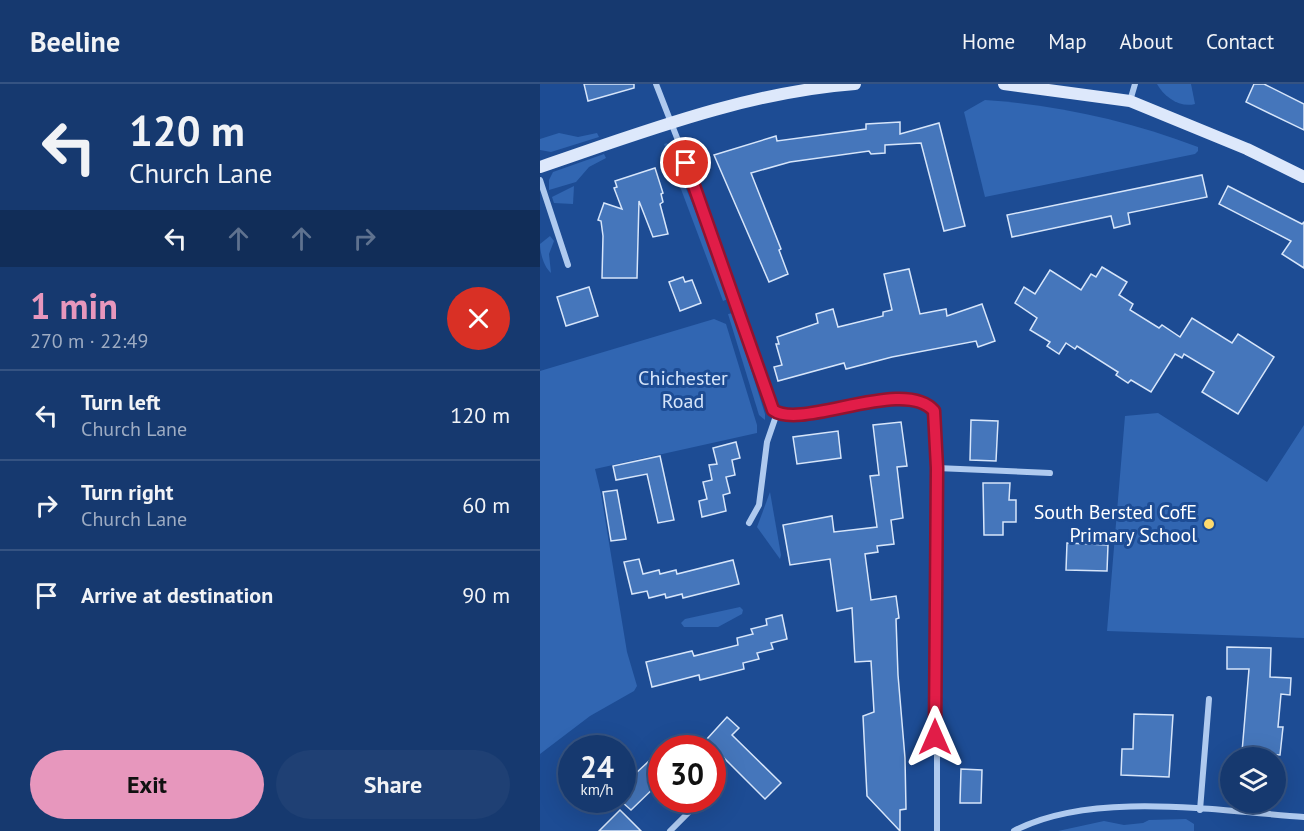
<!DOCTYPE html>
<html lang="en">
<head>
<meta charset="utf-8">
<style>
  body { margin:0; font-family:"PT Sans",sans-serif; background:#1f4074; color:#f1f3f6; height:100vh; display:flex; flex-direction:column; font-size:22px; white-space:nowrap }
  * { box-sizing:border-box; margin:0 }
  p { font-size:20px; color:#9eacc3 }
  .icon { flex:none; width:33px; height:33px; fill:none; stroke:currentColor; stroke-width:2; stroke-linecap:round; stroke-linejoin:round }
  .map { position:relative; flex:1; overflow:hidden }
  .side { display:flex; flex-direction:column; background:#16396f; width:540px }
  .side>* { flex:none }
  .top-card { background:#16396f; color:#f1f3f6; overflow:hidden }
  .buttons { position:absolute; left:680px; top:663px; display:grid; gap:12px }
  .buttons a { display:grid; place-items:center; width:66px; height:66px; border-radius:50%; background:#16396f; box-shadow:0 6px 24px #0002,0 0 0 2px #355382; font-size:30px }
  .speed { position:absolute; left:18px; top:651px; display:flex; gap:12px; font-size:30px; font-weight:700; text-align:center }
  .speed>* { display:grid; place-content:center; width:78px; height:78px; border-radius:50%; background:#16396f; box-shadow:0 6px 24px #0002,0 0 0 2px #355382; line-height:1 }
  .speed small { font-size:15px; font-weight:400 }
  .speed .limit { border:9px solid #d22; background:#fff; color:#111 }
  .pin { position:absolute; display:grid; place-items:center; width:51px; height:51px; color:#fff; margin:-26px; border:3px solid #fff; border-radius:50%; box-shadow:0 2px 6px #0007 }
  .me { position:absolute; width:66px; margin:-33px; rotate:0deg; stroke-linejoin:round; filter:drop-shadow(0 0 4px #0008) }
  .turn { display:flex; align-items:center; gap:21px; height:126px; padding:0 30px; font-size:27px }
  .turn .icon { width:78px; height:78px; stroke-width:2.5 }
  .turn b { display:block; font-size:42px; line-height:51px }
  .lanes { display:flex; align-items:center; height:57px; padding:0 30px; background:#0003; justify-content:center; gap:30px; direction:ltr }
  .lanes .off { opacity:.35 }
  .round { display:grid; place-items:center; flex:none; width:63px; height:63px; border-radius:32px; background:#1f4074 }
  .headline { display:flex; align-items:center; justify-content:space-between; height:102px; padding:0 30px }
  h1 { font-size:36px; font-weight:700; line-height:45px; color:#e797bd }
  .button { display:flex; gap:12px; margin-top:auto; padding:12px 30px }
  .button a { flex:1; height:69px; border-radius:36px; background:#e797bd; color:#111; font-size:24px; font-weight:700; line-height:69px; text-align:center }
  .button a+a { background:#1f4074; color:#f1f3f6 }
  ul { padding:0; list-style:none }
  li { display:flex; align-items:center; gap:18px; height:90px; padding:0 30px; border-top:2px solid #355382 }
  li div { flex:1 }
  li b { display:block; font-size:22px }
  li em { font-style:normal }
  header { display:flex; align-items:center; gap:36px; box-sizing:border-box; height:84px; padding:0 30px; background:#16396f; border-bottom:2px solid #355382 }
  header strong { font-size:28px }
  nav { display:flex; gap:33px; margin-inline-start:auto; font-size:21px }
  main { display:flex; flex:1; min-height:0 }
  .map>svg:first-child { display:block }
</style>
</head>
<body>
<header>
<strong>Beeline</strong>
<nav><a>Home</a><a>Map</a><a>About</a><a>Contact</a></nav>
</header>
<main>
<section class="side">
<div class="top-card">
<div class="turn"><svg class="icon" aria-label="left" viewBox="0 0 24 24"><path d="M17 20v-9H6M10 6l-5 5 5 5"/></svg><div><b>120 m</b>Church Lane</div></div>
<div class="lanes"><svg class="icon" aria-label="left" viewBox="0 0 24 24"><path d="M17 20v-9H6M10 6l-5 5 5 5"/></svg><svg class="icon off" aria-label="ahead" viewBox="0 0 24 24"><path d="M12 20V5M6 11l6-6 6 6"/></svg><svg class="icon off" aria-label="ahead" viewBox="0 0 24 24"><path d="M12 20V5M6 11l6-6 6 6"/></svg><svg class="icon off" aria-label="right" viewBox="0 0 24 24"><path d="M7 20v-9h11M14 6l5 5-5 5"/></svg></div>
</div>
<div class="headline"><div><h1>1 min</h1><p>270 m · 22:49</p></div><a class="round" style="background:#d93025;color:#fff"><svg class="icon" aria-label="close" viewBox="0 0 24 24"><path d="M6 6l12 12M18 6L6 18"/></svg></a></div>
<ul>
<li><svg class="icon" aria-label="left" viewBox="0 0 24 24"><path d="M17 20v-9H6M10 6l-5 5 5 5"/></svg><div><b>Turn left</b><p>Church Lane</p></div><em>120 m</em></li>
<li><svg class="icon" aria-label="right" viewBox="0 0 24 24"><path d="M7 20v-9h11M14 6l5 5-5 5"/></svg><div><b>Turn right</b><p>Church Lane</p></div><em>60 m</em></li>
<li><svg class="icon" aria-label="arrive" viewBox="0 0 24 24"><path d="M6 21V4h12l-3 4 3 4H6"/></svg><div><b>Arrive at destination</b></div><em>90 m</em></li>
</ul>
<div class="button"><a>Exit</a><a>Share</a></div>
</section>
<div class="map">
<svg width="764" height="747" viewBox="0 0 764 747">
  <rect width="100%" height="100%" fill="#1d4c94"/>
  <!-- green -->
  <g fill="#3166b2">
    <path d="M617 0H651L655 20C640 24 624 13 617 0Z"/>
    <path d="M445 16C518 21 589 37 658 63V67L655 70 445 113 424 28Z"/>
    <path d="M19 49 38 53 57 49 59 53 11 68 0 66V55Z"/>
    <path d="M127 59 170 162 188 215 183 217 124 60Z"/>
    <path d="M64 70 66 74 49 83 36 98 9 106V96L13 88Z"/>
    <path d="M34 102 33 120 14 119 12 113Z"/>
    <path d="M10 152 14 157 9 170 11 189C4 183 0 169 0 160Z"/>
    <path d="M193 229 225 330V336L219 331 188 230Z"/>
    <path d="M174 235 186 240 217 341V349L55 385 61 410 87 568 97 602 94 607 50 632 0 670V287Z"/>
    <path d="M618 329 727 398 764 341V554L567 547 585 332Z"/>
    <path d="M230 408 241 471 240 475 217 443Z"/>
    <path d="M200 523 203 526 202 530 178 543H144L141 539 145 535Z"/>
    <path d="M646 735 654 740V747H518L564 737 584 741 603 739 609 736Z"/>
  </g>
  <!-- building -->
  <g fill="#4576bb" stroke="#d6e5fa" stroke-width="1.5">
    <path d="M44 0H94V4L48 17Z"/>
    <path d="M714 0H724L764 20V46L706 18Z"/>
    <path d="M360 38V50L399 39 425 142 404 147 381 59 345 61V69L331 70 329 67 250 78 211 89 241 165 239 166 248 190 229 198 174 71 236 52 237 57 326 45V40Z"/>
    <path d="M115 84 123 109 121 110 123 118 120 120 128 150 113 153 99 117 97 194H62L63 152 61 137 58 136 64 119 82 125 74 104 77 103 75 97Z"/>
    <path d="M662 91 667 113 588 129 590 140 574 144 571 132 472 153 467 131Z"/>
    <path d="M688 102 762 140 764 138V184L742 170 751 157 679 120Z"/>
    <path d="M562 183 587 198 579 211 593 220 590 226 619 244 622 241 640 253 652 234 692 259 698 250 734 273 698 330 662 308 674 288 644 270 642 274 635 270 611 308 591 296 588 299 576 291 578 288 537 262 535 265 526 259 519 270 507 262 510 258 490 246 497 234 475 219 484 203 495 210 510 186 541 206 551 190 556 193Z"/>
    <path d="M369 185 380 230 406 225 407 232 442 220 455 257 438 263 436 257 352 273 306 285 304 279 238 297 234 283 242 281 236 260H239L237 253 278 239 276 230 293 225 298 243 343 232V228L352 226 344 190Z"/>
    <path d="M143 193 145 198 152 196 161 219 140 227 129 198Z"/>
    <path d="M49 203 58 232 26 242 17 213Z"/>
    <path d="M431 336 458 337 456 377 430 376Z"/>
    <path d="M361 338 367 382 357 383 363 434 351 436 354 460 337 462 338 468 325 470 331 516 356 512 359 534 356 535 358 591 365 674 366 725 360 726V747L327 712 323 632 334 628 331 577 315 578 312 524 297 527 290 475 250 481 243 441 292 432 294 448 337 443 330 392 339 391 333 341Z"/>
    <path d="M298 347 301 374 257 380 253 353Z"/>
    <path d="M196 358 200 374 192 376 195 391 186 393 190 409 183 411 186 427 162 433 159 417 167 415 163 398 172 396 169 381 177 380 173 364Z"/>
    <path d="M120 372 134 436 118 439 107 390 76 396 73 382Z"/>
    <path d="M443 399H470L469 416H476V438H463V451H444Z"/>
    <path d="M77 406 86 455 71 457 63 408Z"/>
    <path d="M527 459 568 461 567 487 526 486Z"/>
    <path d="M99 475 103 490 119 486 120 490 136 486 137 490 193 476 199 500 143 514 142 510 126 514 125 510 109 514 107 507 92 510 84 478Z"/>
    <path d="M242 531 247 555 231 559 233 565 217 569 219 575 203 579 204 585 160 596 159 591 112 603 106 578 152 567 154 572 198 561 197 554 213 550 211 545 227 541 226 535Z"/>
    <path d="M687 563 731 564 730 593 751 594 750 611 741 610 738 643H743L740 671 702 668 709 585H687Z"/>
    <path d="M594 630 633 631 629 693 581 691 582 665H593Z"/>
    <path d="M187 633 199 644 192 651 241 699 225 715 166 656Z"/>
    <path d="M122 665V696L91 726 82 718V702Z"/>
    <path d="M421 685 442 686 441 719H420Z"/>
    <path d="M80 726 101 747H59Z"/>
  </g>
  <g fill="none" stroke-linecap="round" stroke-linejoin="round">
    <!-- street -->
    <g stroke="#afcaef" stroke-width="6">
      <path d="M116 0 162 118 233 326 237 329 251 330 363 314 388 320 394 327 397 384V747"/>
      <path d="M590 17 595 0"/>
      <path d="M0 96 28 181"/>
      <path d="M397 384 510 389"/>
      <path d="M209 439 219 421 227 358 237 329"/>
      <path d="M660 726 669 615"/>
      <path d="M130 747 161 716"/>
      <path d="M474 747C551 706 679 727 764 733"/>
    </g>
    <!-- secondary -->
    <g stroke="#dde8fb" stroke-width="12">
      <path d="M464 0 590 17 707 65 764 93"/>
      <path d="M0 83C103 48 207 8 315 0"/>
    </g>
  </g>
  <g fill="none" stroke-linecap="round" stroke-linejoin="round">
    <defs>
      <path id="route" d="M146 79 233 326C261 347 364 292 394 327L397 384 395 653"/>
    </defs>
    <!-- route casing -->
    <use href="#route" stroke="#92132f" stroke-width="15"/>
    <!-- route -->
    <use href="#route" stroke="#e11d48" stroke-width="10"/>
  </g>
  <!-- markers -->
  <circle fill="#feda6e" stroke="#1d4c94" stroke-width="2" cx="669" cy="440" r="6"/>
  <g text-anchor="middle" dominant-baseline="central" stroke-width="6" stroke-linejoin="round" paint-order="stroke">
    <!-- park labels -->
    <g font-size="20" fill="#d6e5fa" stroke="#1d4c94">
      <text x="143" y="294">Chichester<tspan x="143" dy="23">Road</tspan></text>
    </g>
    <!-- poi labels -->
    <g font-size="20" fill="#fff" stroke="#1d4c94" text-anchor="end">
      <text x="657" y="428">South Bersted CofE<tspan x="657" dy="23">Primary School</tspan></text>
    </g>
  </g>
</svg>
<div class="buttons">
<a><svg class="icon" aria-label="layers" viewBox="0 0 24 24"><path d="M12 4l9 5-9 5-9-5zM3 14l9 5 9-5"/></svg></a>
</div>
<div class="speed"><div>24<small>km/h</small></div><div class="limit">30</div></div>
<div class="pin" style="left:146px;top:79px;background:#d93025"><svg class="icon" aria-label="arrive" viewBox="0 0 24 24"><path d="M6 21V4h12l-3 4 3 4H6"/></svg></div>
<svg class="me" style="left:395px;top:653px" viewBox="-20 -20 40 40"><path d="M0-17L14 15 0 8-14 15z" fill="#e11d48" stroke="#fff" stroke-width="4"/></svg>
</div>
</main>
</body>
</html>
